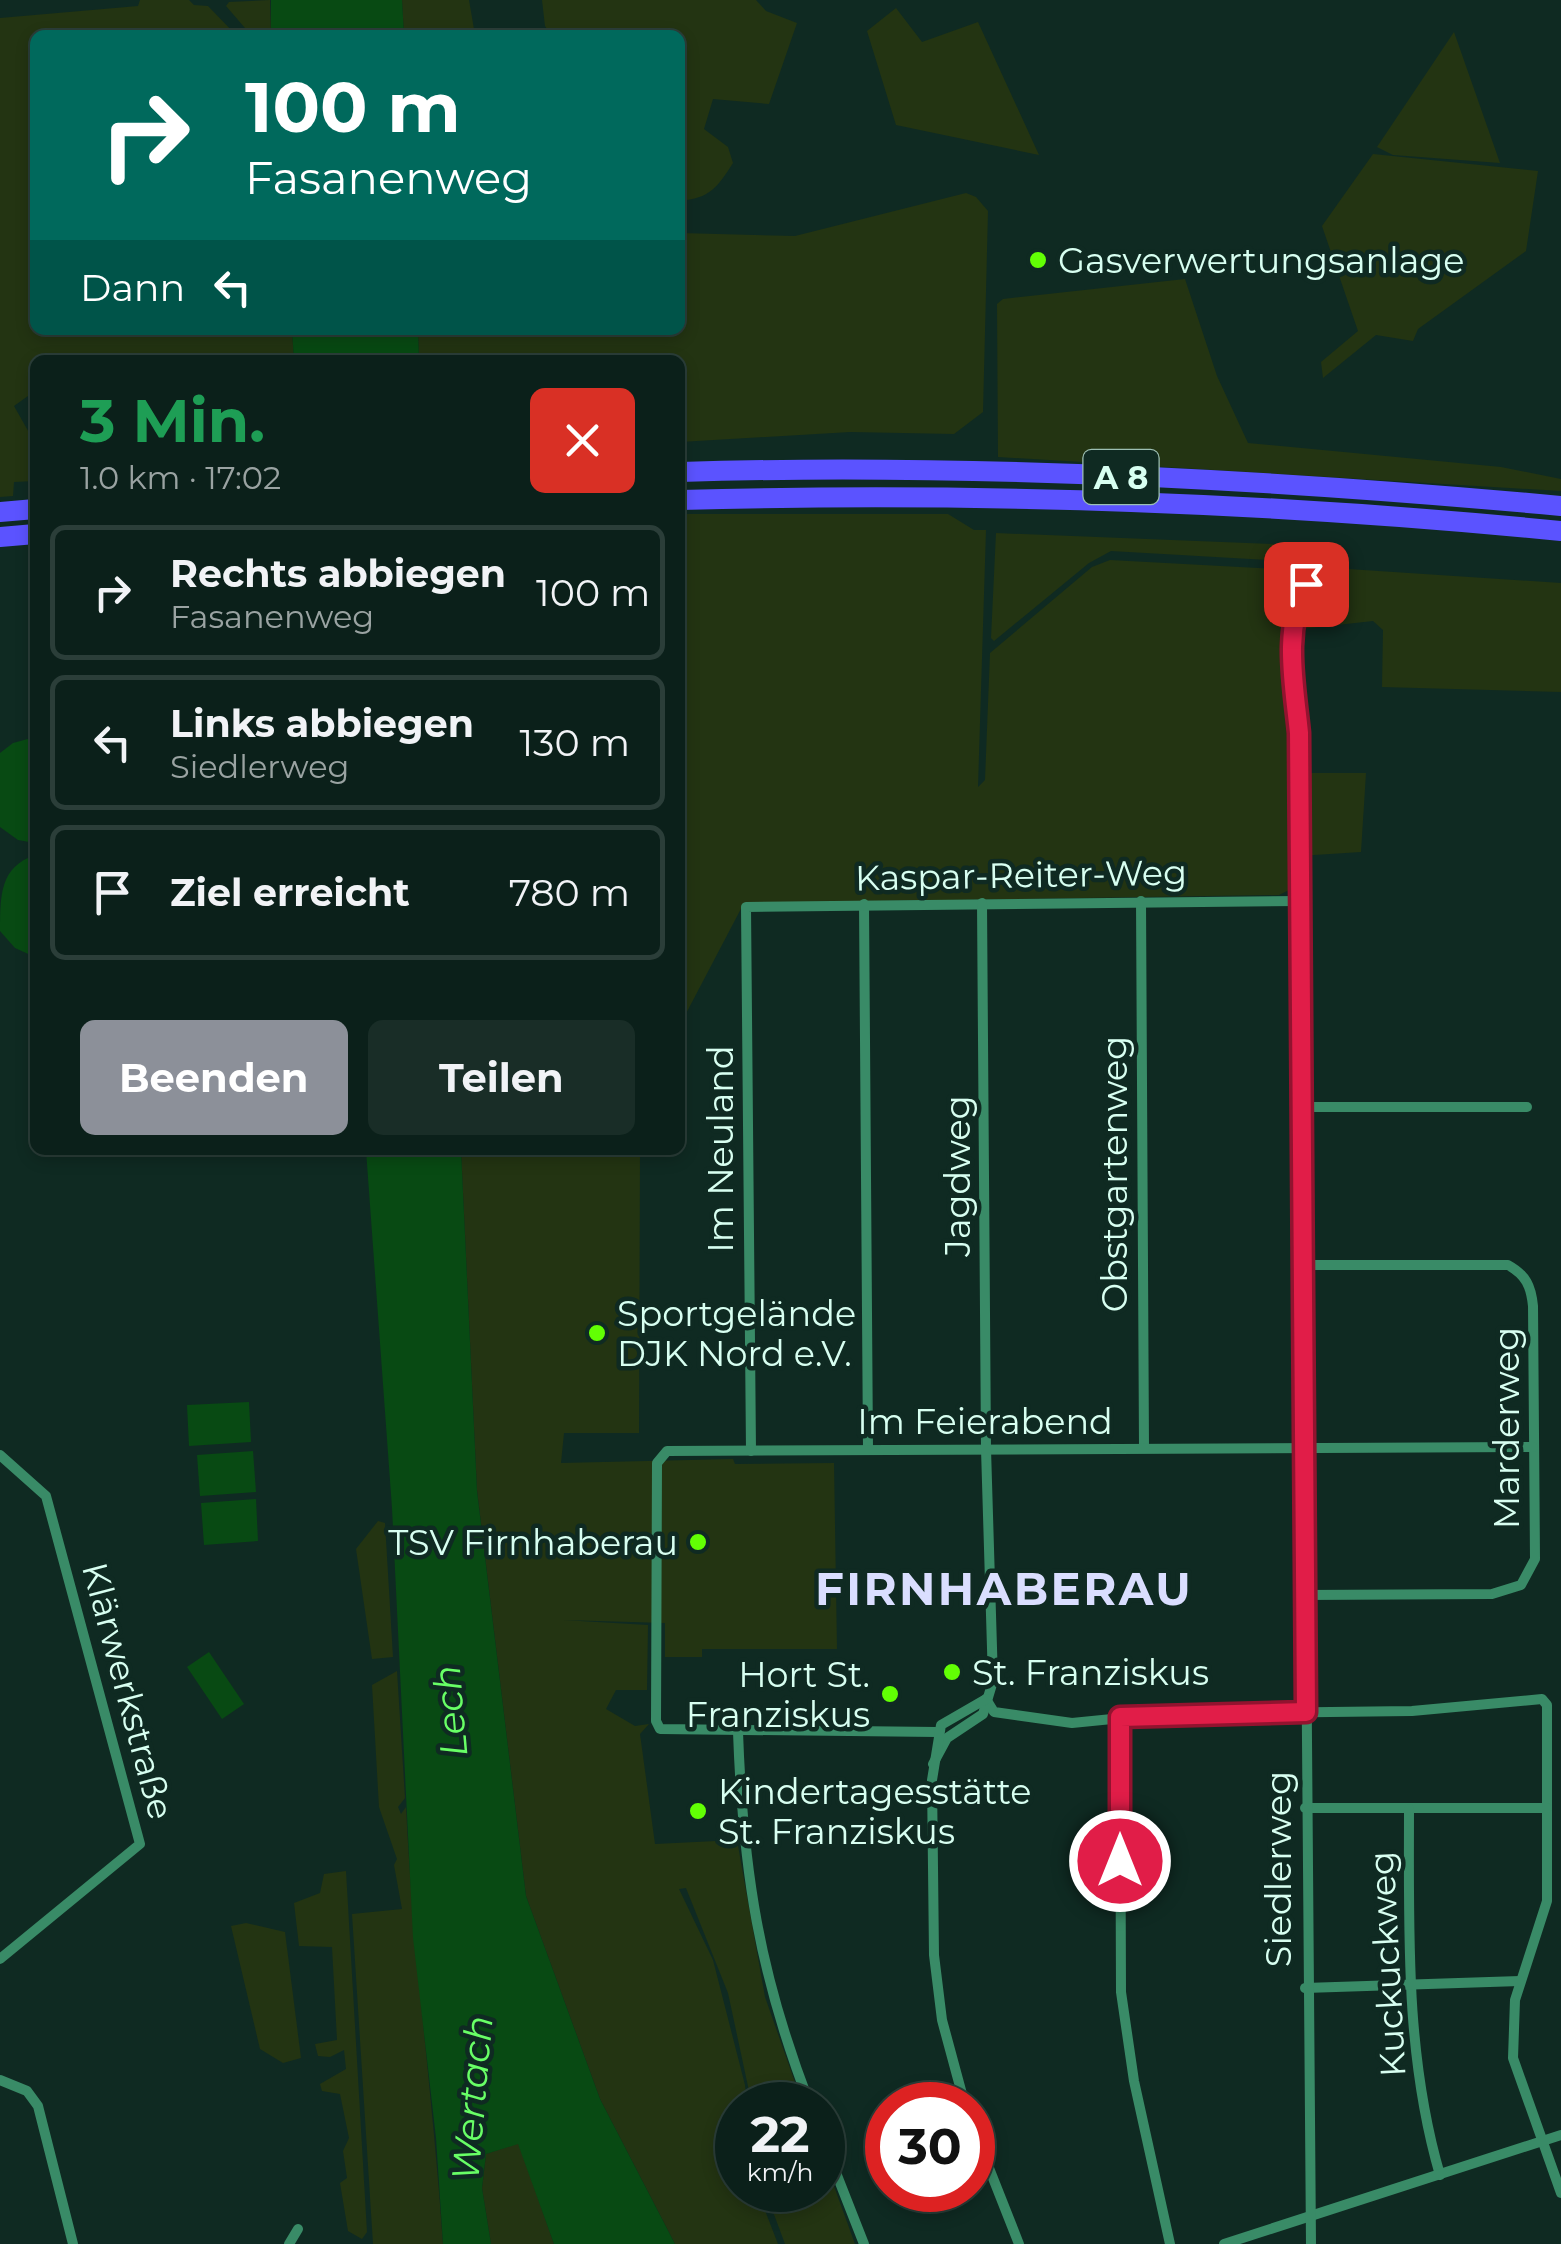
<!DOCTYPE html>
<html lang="de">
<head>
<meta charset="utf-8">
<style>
  body { margin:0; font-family:Montserrat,sans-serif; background:#192d27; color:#f1f3f6; height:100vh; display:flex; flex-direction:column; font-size:38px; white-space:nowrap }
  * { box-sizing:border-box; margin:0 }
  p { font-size:32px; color:#9aa3a2 }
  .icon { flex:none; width:55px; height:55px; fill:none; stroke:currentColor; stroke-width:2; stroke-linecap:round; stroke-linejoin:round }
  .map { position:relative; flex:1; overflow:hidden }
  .side { position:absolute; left:30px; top:355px; width:655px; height:800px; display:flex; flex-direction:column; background:#0b201a; border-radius:15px; box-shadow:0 5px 15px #0003,0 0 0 2px #2b3e39 }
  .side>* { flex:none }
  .hud { position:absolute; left:30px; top:30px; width:655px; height:305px; border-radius:15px; box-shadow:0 5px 15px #0003,0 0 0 2px #2b3e39; background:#00695c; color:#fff; overflow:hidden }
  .speed { position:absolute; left:715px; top:2082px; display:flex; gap:20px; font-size:50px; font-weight:700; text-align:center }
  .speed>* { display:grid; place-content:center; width:130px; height:130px; border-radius:50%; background:#0b201a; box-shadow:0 5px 15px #0003,0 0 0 2px #2b3e39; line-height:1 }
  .speed small { font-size:25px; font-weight:400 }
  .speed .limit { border:15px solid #d22; background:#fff; color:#111 }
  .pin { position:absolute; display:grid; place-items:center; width:85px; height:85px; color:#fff; margin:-42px; border-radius:20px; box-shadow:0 5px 15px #0006 }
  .me { position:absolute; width:110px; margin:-55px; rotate:0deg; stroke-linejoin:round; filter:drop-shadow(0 0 8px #0008) }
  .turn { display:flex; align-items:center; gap:35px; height:210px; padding:0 50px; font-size:45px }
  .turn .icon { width:130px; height:130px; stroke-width:2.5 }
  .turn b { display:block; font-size:70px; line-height:85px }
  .then { display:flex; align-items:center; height:95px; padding:0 50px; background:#0003; gap:20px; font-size:38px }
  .round { display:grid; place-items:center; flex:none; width:105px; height:105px; border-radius:15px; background:#192d27 }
  .summary { display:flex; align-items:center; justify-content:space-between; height:170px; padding:0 50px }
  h1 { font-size:60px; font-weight:700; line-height:75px; color:#1e9e55 }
  .button { display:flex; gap:20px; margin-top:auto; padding:20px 50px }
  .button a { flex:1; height:115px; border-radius:15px; background:#8c9099; color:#fff; font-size:40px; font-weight:700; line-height:115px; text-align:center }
  .button a+a { background:#192d27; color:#f1f3f6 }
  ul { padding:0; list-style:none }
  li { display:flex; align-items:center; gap:30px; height:135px; margin:0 20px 15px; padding:0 30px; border:5px solid #2b3e39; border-radius:15px }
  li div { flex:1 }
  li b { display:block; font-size:38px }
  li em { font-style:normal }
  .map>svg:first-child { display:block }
</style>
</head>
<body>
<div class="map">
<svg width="1561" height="2244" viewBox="0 0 1561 2244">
  <rect width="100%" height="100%" fill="#0f2a22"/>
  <!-- green -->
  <g fill="#233412">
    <path d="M140 0H189L194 5 208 6 236 35H35V330H292L294 360H35V391L14 406 31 436H35V481L14 482 13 496 0 497V18L138 6Z"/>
    <path d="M270 0 271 35H251L226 6 229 2Z"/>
    <path d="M402 0H469L475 35H404Z"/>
    <path d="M542 0H756L766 11 797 23 769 104 713 99 704 129 728 147 733 163C717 188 710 198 680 201V35H551L545 26Z"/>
    <path d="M896 8 922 42 978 22 1039 155 896 125 867 31Z"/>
    <path d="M1454 32 1500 163 1393 155 1377 147Z"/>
    <path d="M1373 154 1538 171 1526 251 1418 329 1413 341 1376 335 1323 378 1321 362 1358 331 1322 226Z"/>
    <path d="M966 193 976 197 988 211 983 412 954 434 850 432 680 442V360H419L418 330H680V233L795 236Z"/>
    <path d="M1185 279 1217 376 1248 443 1501 467 1561 479V491L998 457 997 304 1003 299Z"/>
    <path d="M680 514H948L974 530H986L978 787 985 780 990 653 1092 567 1110 560 1297 570 1303 577 1288 616 1286 644 1294 812 1291 889 1279 895 744 903 680 1025Z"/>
    <path d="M996 533 1320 546 1318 563 1111 551 1089 563 994 641 991 638Z"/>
    <path d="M1318 567 1561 583V692L1382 687 1383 630 1373 621 1292 630Z"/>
    <path d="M1302 773H1366L1361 852 1299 856Z"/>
    <path d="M461 1150H640L639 1433H564L561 1463 733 1459 735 1464 834 1463 837 1649H702V1657H665V1623L563 1620 648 1625 647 1690H616L606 1709 635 1726 649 1724 640 1734 655 1844 737 1840 765 1997 803 2105H752L728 1993 686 1888 679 1889 713 1960 745 2085 747 2105H738V2190H757L778 2244H675L600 2099 526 1896 477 1490Z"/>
    <path d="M378 1521 385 1523 393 1657 372 1659 356 1549Z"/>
    <path d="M397 1671 405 1798 398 1807 401 1814 406 1807C413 1954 433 2098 443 2244H373L352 1914 402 1909 394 1865 397 1859 379 1807 372 1685Z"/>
    <path d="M346 1871 367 2232 362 2239 348 2231 340 2183 347 2178 343 2151 349 2138 340 2094 322 2091 320 2084 346 2069 344 2050 330 2057 318 2056 315 2044 337 2040 332 1947 299 1946 294 1903 320 1893 324 1874Z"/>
    <path d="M246 1923 285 1932 301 2058 283 2063 260 2049 231 1926Z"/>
    <path d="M519 2143 554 2244H491L482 2188 486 2154Z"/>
    <path d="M823 2156 855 2244H785L765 2190H822Z"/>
  </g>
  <!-- water -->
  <g fill="#084a13">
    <path d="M271 0H402L404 35H271Z"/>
    <path d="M292 330H418L419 360H294Z"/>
    <path d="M35 737V843L18 840 0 827V753L13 743Z"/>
    <path d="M35 855V957L15 948 0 931C0 895 0 867 35 855Z"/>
    <path d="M366 1150H461L477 1491 526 1896 600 2099 675 2244H554L518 2144 486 2154 482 2188 491 2244H443L436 2138 413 1938 392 1508Z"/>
    <path d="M249 1402 251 1442 189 1446 187 1405Z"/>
    <path d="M253 1451 256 1492 200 1496 197 1455Z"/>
    <path d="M256 1499 258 1541 204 1545 201 1503Z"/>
    <path d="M209 1652 244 1704 222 1719 187 1667Z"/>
  </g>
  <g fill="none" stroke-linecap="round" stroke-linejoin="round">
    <!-- street -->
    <g stroke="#398b67" stroke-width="10">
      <path d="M1141 901 1144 1447"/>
      <path d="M864 904 868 1449"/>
      <path d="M1299 1107H1527"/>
      <path d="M1301 1265H1508C1526 1275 1531 1286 1533 1306L1535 1559 1521 1585 1492 1594 1303 1595"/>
      <path d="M751 1451 746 907 1298 901"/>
      <path d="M0 1455 46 1496 140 1844 0 1959"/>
      <path d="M986 1699 994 1712 1072 1723 1162 1714 1412 1711 1542 1699 1547 1705V1901L1515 2000 1513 2058 1561 2193"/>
      <path d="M1120 1717 1121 1992 1134 2081 1170 2244"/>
      <path d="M738 1732C743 1872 759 1973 810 2105"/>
      <path d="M937 1732 660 1729 656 1721 657 1463 667 1451 1533 1447"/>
      <path d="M933 1764 947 1738 983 1714 993 1681 986 1449 982 903"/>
      <path d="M1305 1808H1547"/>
      <path d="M1409 1809C1409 1933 1405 2055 1440 2175"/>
      <path d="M1305 1988 1520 1981"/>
      <path d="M0 2080 27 2091 38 2106 73 2244"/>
      <path d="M965 2105 942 2020 934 1955 932 1780 941 1725 986 1699"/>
      <path d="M972 2125 1019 2244"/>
      <path d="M822 2137 864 2244"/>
      <path d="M289 2244 298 2229"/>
      <path d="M1224 2244 1561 2135"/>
      <path d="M1311 2244 1299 733C1293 672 1283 621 1318 567"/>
    </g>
    <!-- highway -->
    <g stroke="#5b53ff" stroke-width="20">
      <path d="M680 472C973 463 1269 479 1561 506"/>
      <path d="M680 500C974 492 1269 502 1561 531"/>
      <path d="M0 512 35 509"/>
      <path d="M0 537 35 534"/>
    </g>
  </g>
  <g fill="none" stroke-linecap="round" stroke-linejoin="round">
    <defs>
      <path id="route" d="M1120 1861V1717L1306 1712 1299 733C1294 682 1283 632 1306 584"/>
    </defs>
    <!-- route casing -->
    <use href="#route" stroke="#92132f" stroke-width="25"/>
    <!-- route -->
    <use href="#route" stroke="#e11d48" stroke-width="18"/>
  </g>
  <!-- markers -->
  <g fill="#62ff04" stroke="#0f2a22" stroke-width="4">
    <circle cx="1038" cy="260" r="10"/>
    <circle cx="597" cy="1333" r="10"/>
    <circle cx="698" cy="1542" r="10"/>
    <circle cx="952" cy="1672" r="10"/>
    <circle cx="890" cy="1694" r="10"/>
    <circle cx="698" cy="1811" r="10"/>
  </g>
  <g text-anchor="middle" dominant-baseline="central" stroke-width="9" stroke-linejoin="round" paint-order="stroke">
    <!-- shield labels -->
    <rect fill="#0f2a22" stroke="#9cbfb3" stroke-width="2.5" x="1083.5" y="450" width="75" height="54" rx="8"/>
    <g font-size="32" font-weight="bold" fill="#d8fff1">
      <text x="1121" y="477">A 8</text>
    </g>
    <!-- poi labels -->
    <g font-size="35" fill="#d8fff1" stroke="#0f2a22" text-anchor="start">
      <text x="1058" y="260">Gasverwertungsanlage</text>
      <text x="617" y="1313">Sportgelände<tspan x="617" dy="40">DJK Nord e.V.</tspan></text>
      <text x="678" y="1542" text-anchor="end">TSV Firnhaberau</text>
      <text x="972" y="1672">St. Franziskus</text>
      <text x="870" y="1674" text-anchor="end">Hort St.<tspan x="870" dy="40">Franziskus</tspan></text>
      <text x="718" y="1791">Kindertagesstätte<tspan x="718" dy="40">St. Franziskus</tspan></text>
    </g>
    <!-- street labels -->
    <g font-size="35" fill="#d8fff1" stroke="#0f2a22">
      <text transform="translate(1021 875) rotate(-1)">Kaspar-Reiter-Weg</text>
      <text transform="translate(720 1149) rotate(-90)">Im Neuland</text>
      <text transform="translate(1114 1174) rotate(-90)">Obstgartenweg</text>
      <text transform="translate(957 1176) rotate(-90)">Jagdweg</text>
      <text x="985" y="1421">Im Feierabend</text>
      <text transform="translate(1506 1428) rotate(-90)">Marderweg</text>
      <text transform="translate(128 1691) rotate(75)">Klärwerkstraße</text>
      <text transform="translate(1278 1869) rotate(-90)">Siedlerweg</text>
      <text transform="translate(1387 1964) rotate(-93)">Kuckuckweg</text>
    </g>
    <!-- water labels -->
    <g font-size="38" font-style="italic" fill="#68ff66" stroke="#0f2a22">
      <text transform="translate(450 1711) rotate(-95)">Lech</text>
      <text transform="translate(472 2098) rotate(-85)">Wertach</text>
    </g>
    <!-- district labels -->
    <g font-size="45" font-weight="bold" letter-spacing="2.5" fill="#dadeff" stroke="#0f2a22">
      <text x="1004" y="1588">FIRNHABERAU</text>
    </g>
  </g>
</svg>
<div class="speed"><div>22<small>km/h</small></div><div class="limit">30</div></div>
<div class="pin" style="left:1306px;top:584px;background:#d93025"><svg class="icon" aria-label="arrive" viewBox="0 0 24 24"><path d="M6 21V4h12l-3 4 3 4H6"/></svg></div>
<svg class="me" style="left:1120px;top:1861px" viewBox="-20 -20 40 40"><circle r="17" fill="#e11d48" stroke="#fff" stroke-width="3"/><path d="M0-11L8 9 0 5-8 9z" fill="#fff"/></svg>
<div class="hud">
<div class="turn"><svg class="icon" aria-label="right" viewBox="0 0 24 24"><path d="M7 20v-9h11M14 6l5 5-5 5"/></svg><div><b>100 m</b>Fasanenweg</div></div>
<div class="then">Dann<svg class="icon" aria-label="left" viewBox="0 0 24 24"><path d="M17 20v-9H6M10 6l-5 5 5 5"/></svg></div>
</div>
<section class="side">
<div class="summary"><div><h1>3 Min.</h1><p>1.0 km · 17:02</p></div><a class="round" style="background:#d93025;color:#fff"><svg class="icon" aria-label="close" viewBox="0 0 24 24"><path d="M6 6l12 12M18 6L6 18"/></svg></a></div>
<ul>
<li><svg class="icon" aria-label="right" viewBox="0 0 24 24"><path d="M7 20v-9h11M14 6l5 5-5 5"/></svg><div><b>Rechts abbiegen</b><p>Fasanenweg</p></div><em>100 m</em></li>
<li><svg class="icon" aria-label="left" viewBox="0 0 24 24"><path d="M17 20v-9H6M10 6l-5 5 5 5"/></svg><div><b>Links abbiegen</b><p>Siedlerweg</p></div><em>130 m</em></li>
<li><svg class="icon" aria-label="arrive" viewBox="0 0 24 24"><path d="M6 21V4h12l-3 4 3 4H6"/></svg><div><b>Ziel erreicht</b></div><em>780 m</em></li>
</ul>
<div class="button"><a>Beenden</a><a>Teilen</a></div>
</section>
</div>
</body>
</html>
